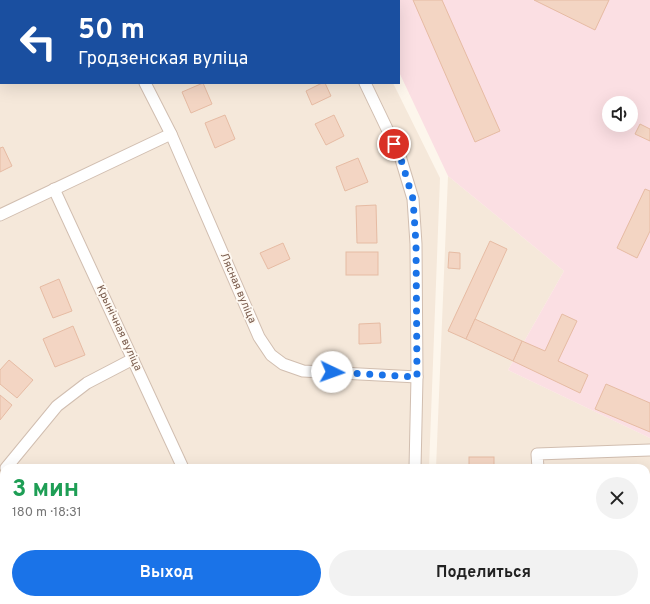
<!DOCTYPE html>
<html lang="ru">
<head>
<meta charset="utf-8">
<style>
  body { margin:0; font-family:Overpass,sans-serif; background:#f2f2f2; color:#222; height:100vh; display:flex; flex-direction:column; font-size:15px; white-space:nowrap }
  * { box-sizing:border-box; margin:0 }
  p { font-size:13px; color:#767676 }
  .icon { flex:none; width:22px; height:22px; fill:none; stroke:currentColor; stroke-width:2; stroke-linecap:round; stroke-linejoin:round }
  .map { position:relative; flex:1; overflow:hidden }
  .details { position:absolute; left:0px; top:464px; width:650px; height:140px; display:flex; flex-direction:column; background:#fff; border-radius:12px 12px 0 0; box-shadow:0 4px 16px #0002 }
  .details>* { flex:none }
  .top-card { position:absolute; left:0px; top:0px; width:400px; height:84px; box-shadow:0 4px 16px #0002; background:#1a4fa0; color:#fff; overflow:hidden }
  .controls { position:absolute; left:602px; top:96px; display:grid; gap:8px }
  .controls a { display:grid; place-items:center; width:36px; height:36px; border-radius:50%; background:#fff; box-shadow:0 4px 16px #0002; font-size:20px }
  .pin { position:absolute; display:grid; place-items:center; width:34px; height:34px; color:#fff; margin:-17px; border:2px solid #fff; border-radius:50%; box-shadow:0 1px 4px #0007 }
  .me { position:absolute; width:44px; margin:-22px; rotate:93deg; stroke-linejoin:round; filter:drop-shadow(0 0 3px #0008) }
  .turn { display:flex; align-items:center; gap:14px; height:84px; padding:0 12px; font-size:18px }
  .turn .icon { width:52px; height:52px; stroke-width:2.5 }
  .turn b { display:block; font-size:28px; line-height:34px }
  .round { display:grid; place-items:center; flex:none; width:42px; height:42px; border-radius:21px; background:#f2f2f2 }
  .head { display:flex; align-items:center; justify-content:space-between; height:68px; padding:0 12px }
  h1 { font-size:24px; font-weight:700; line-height:30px; color:#1e9e55 }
  .cta { display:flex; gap:8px; margin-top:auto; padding:8px 12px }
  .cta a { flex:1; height:46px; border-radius:24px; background:#1a73e8; color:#fff; font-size:16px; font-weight:700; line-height:46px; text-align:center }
  .cta a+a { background:#f2f2f2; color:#222 }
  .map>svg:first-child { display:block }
</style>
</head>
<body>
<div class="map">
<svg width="650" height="604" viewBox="0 0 650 604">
  <rect width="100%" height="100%" fill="#fdf6ec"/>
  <!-- residential -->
  <g fill="#f5e8da">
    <path d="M0 0H353V1H1V83H393L440 178 429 468H4V600H425V604H0Z"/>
    <path d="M448 176 564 271 508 370 650 438V604H431V600H646V468H436Z"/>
  </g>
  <!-- medical -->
  <path fill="#fbdfe3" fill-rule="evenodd" d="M366 0H650V438L508 370 564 271 448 176 399 72V1ZM609 103H631V125H609Z"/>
  <!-- building -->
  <g fill="#f3d5c3" stroke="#e6bba3">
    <rect x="52" y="0" width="26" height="1"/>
    <path d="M154 0H170V1H152Z"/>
    <path d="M268 0H296V1H266Z"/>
    <path d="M413 0H442L500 131 475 142Z"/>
    <path d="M534 0H609L595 30Z"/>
    <path d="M203 83 212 104 191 113 182 92Z"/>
    <path d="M322 83H325L331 96 312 105 306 91Z"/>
    <path d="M225 115 235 139 215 148 205 123Z"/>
    <path d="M334 115 344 136 326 145 315 124Z"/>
    <path d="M640 124 650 129V141L635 134Z"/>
    <path d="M3 147 12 166 0 172V148Z"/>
    <path d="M358 158 368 182 345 191 336 167Z"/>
    <path d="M645 189 650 191V231L637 258 617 248Z"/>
    <path d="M376 205 377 243H357L356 206Z"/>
    <path d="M490 241 507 249 466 339 448 331Z"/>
    <path d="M283 243 290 259 268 269 260 253Z"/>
    <rect x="346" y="252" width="32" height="23"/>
    <path d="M449 252 460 253V269L448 268Z"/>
    <path d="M59 279 72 311 53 318 40 287Z"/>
    <path d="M562 314 577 321 558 361 588 375 580 393 513 361 522 341 545 351Z"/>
    <path d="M475 319 522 341 513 361 466 339Z"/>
    <path d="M380 323 381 343 359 344V324Z"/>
    <path d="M73 326 85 355 55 367 43 339Z"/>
    <path d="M9 360 33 380 17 398 0 384V370Z"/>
    <path d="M606 384 650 403V432L595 409Z"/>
    <path d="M0 395 12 405 0 420Z"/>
    <rect x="469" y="457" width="25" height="11"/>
    <path d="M293 600H317L319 604H285Z"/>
    <rect x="358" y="600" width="21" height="4"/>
    <rect x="458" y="600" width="35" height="4"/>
  </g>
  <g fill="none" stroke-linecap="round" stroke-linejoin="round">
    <defs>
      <g id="minor">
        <path d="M101 0 102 1"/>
        <path d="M325 0V1"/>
        <path d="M145 83 171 134 259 337 271 355 283 364 303 371 417 377"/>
        <path d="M365 83 400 156 413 199 416 244 417 377 415 468"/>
        <path d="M54 189 183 468"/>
        <path d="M0 215 171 134"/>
        <path d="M6 468 57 406 87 383 133 359"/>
        <path d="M538 468 537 454 650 450"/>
        <path d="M646 509 650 497"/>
        <path d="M242 600 244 604"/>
        <path d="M543 600V604"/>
        <path d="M643 600V604"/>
        <path d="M108 604 112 600"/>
        <path d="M412 604V600"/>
      </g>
    </defs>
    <!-- minor casing -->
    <use href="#minor" stroke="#d1beb0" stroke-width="13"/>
    <!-- minor -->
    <use href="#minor" stroke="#fff" stroke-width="11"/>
  </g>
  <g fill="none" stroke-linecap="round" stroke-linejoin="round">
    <!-- route -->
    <path stroke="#1a73e8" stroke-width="7" stroke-dasharray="0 12.6" d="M332 372 417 377 416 244 413 199 400 156 394 144"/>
  </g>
  <g text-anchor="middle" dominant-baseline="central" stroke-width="3.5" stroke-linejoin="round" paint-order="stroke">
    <!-- street labels -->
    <g font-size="11" fill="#7a5c4d" stroke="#fffaf3">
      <text transform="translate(238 288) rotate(67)">Лясная вуліца</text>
      <text transform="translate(119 328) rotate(65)">Крынічная вуліца</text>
    </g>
  </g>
</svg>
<div class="controls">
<a><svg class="icon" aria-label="sound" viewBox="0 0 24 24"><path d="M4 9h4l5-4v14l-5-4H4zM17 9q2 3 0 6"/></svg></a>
</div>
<div class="pin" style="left:394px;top:144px;background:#d93025"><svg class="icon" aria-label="arrive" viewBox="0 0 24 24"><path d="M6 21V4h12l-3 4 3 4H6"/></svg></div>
<svg class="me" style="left:332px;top:372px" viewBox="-20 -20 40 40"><circle r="19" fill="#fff"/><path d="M0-13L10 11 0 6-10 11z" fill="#1a73e8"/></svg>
<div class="top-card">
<div class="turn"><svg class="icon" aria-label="left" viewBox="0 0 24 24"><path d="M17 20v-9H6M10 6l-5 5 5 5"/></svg><div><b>50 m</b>Гродзенская вуліца</div></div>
</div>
<section class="details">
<div class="head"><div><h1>3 мин</h1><p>180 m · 18:31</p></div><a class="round"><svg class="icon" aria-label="close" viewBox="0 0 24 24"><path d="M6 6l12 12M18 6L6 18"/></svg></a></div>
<div class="cta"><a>Выход</a><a>Поделиться</a></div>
</section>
</div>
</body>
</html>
